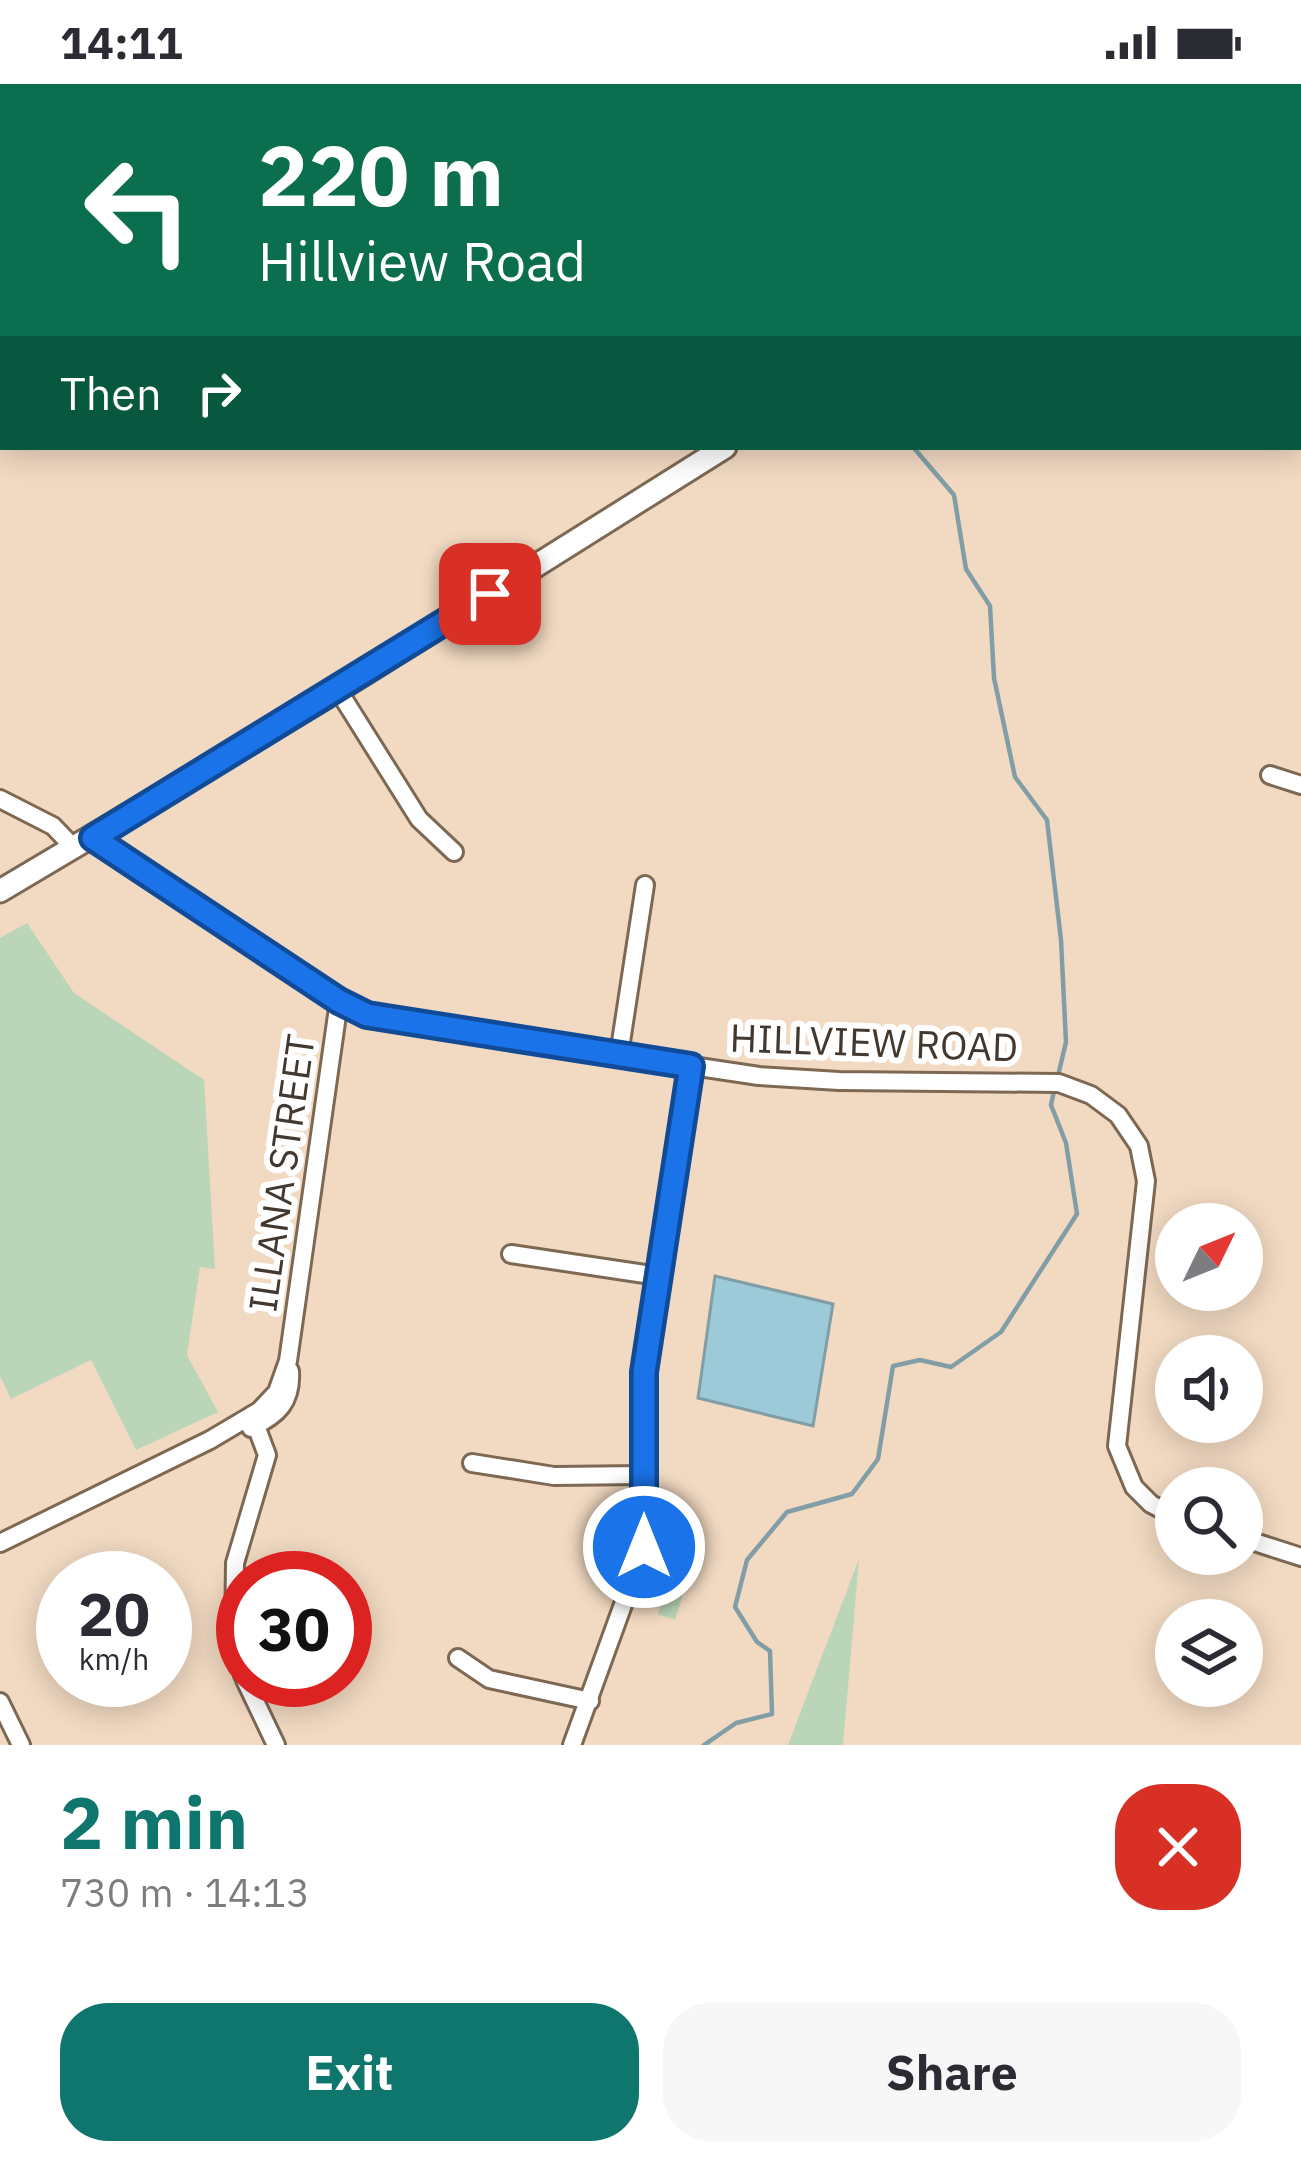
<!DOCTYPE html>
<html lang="en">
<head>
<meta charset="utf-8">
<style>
  body { margin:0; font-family:"IBM Plex Sans",sans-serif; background:#f7f7f7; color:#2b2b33; height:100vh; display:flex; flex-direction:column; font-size:45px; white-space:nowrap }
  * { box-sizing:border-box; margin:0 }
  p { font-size:39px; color:#7c7c81 }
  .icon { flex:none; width:66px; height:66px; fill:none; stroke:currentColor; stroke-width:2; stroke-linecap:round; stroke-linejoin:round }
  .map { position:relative; height:1661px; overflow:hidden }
  .panel { display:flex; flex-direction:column; background:#fff; flex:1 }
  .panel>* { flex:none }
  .banner { position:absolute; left:0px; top:0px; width:1302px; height:366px; box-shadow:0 6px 30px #0003; background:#0b6e4f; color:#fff; overflow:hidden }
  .needle { width:78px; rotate:47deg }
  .buttons { position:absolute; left:1155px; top:1119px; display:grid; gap:24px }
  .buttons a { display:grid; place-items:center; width:108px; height:108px; border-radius:50%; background:#fff; box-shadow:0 6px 30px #0003; font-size:60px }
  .speed { position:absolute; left:36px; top:1467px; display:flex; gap:24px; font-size:60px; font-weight:700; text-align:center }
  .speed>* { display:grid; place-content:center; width:156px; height:156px; border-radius:50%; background:#fff; box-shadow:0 6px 30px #0003; line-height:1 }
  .speed small { font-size:30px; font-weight:400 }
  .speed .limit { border:18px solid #d22; background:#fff; color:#111 }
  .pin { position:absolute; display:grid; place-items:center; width:102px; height:102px; color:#fff; margin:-51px; border-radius:24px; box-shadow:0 6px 18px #0006 }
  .me { position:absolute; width:132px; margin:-66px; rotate:0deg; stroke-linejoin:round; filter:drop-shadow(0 0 9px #0008) }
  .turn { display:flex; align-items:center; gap:42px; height:252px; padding:0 60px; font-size:54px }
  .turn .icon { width:156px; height:156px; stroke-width:2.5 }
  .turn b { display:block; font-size:84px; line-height:102px }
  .then { display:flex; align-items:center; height:114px; padding:0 60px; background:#0003; gap:24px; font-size:45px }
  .round { display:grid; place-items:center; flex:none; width:126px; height:126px; border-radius:48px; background:#f7f7f7 }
  .summary { display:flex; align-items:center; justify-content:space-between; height:204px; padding:0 60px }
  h1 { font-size:72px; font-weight:700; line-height:90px; color:#0f766e }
  .action { display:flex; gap:24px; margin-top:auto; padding:24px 60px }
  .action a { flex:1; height:138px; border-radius:48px; background:#0f766e; color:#fff; font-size:48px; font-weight:700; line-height:138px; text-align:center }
  .action a+a { background:#f7f7f7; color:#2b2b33 }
  .status { display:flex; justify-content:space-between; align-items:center; height:84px; padding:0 60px; background:#fff; direction:ltr }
  .status svg { height:33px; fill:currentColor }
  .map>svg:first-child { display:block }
</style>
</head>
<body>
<div class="status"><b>14:11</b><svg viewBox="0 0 49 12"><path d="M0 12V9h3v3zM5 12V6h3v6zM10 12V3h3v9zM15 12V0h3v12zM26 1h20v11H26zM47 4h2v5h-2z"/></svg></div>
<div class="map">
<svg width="1301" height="1661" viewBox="0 0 1301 1661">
  <rect width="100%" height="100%" fill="#f2dac2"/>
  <!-- green -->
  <g fill="#bad5b8">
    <path d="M47 0H713L707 3Z"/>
    <path d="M1016 0H1301V13L1299 3Z"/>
    <path d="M27 839 74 909 204 996 215 1185 200 1183 187 1271 218 1328 136 1366 91 1276 11 1315 0 1292V854Z"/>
    <path d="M859 1475 843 1661H788Z"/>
    <path d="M669 1499 685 1504 675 1536 658 1530Z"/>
  </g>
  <!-- water -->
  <path fill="#9ccad9" stroke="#819ea6" stroke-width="3" d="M715 1192 833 1220 813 1342 698 1314Z"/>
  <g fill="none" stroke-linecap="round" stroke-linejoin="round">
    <!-- stream -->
    <g stroke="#819ea6" stroke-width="4.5">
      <path d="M124 3 125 0"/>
      <path d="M709 3 710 0"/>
      <path d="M913 363 954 411 966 485 990 522 994 594 1015 693 1047 736 1061 856 1066 958 1057 996"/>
      <path d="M704 1661 736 1639 772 1630 770 1567 757 1558 735 1523 747 1476 787 1428 852 1410 878 1375 893 1282 920 1276 951 1283 1001 1248 1077 1130 1066 1059 1051 1021 1054 1007"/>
    </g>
    <defs>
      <g id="minor">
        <path d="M338 606 419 735 454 768"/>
        <path d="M1270 691 1301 701"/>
        <path d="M0 715 53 742 75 765"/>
        <path d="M93 754 339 917 378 935 759 992 839 997 1059 999 1091 1011 1118 1031 1139 1062 1146 1097 1117 1362 1134 1403 1151 1420 1176 1433"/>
        <path d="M619 971 645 801"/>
        <path d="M511 1170 658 1192"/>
        <path d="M251 1344C278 1331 292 1318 290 1287"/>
        <path d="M472 1379 554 1392 644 1391"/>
        <path d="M1242 1454 1301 1473"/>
        <path d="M0 1459 210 1356 259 1327 277 1308 288 1277 339 917"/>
        <path d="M458 1574 489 1595 590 1617"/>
        <path d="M243 1591 234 1558 235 1479 267 1371 252 1331"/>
        <path d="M245 1596 276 1661"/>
        <path d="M0 1618 21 1661"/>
        <path d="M572 1661 644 1463 643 1288 691 982"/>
      </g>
      <g id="tertiary">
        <path d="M1299 24H1301"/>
        <path d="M0 807 338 606 725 363"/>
      </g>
    </defs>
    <!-- minor casing -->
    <use href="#minor" stroke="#7d6853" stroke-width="22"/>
    <!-- tertiary casing -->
    <use href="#tertiary" stroke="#7d6853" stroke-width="27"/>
    <!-- minor -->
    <use href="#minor" stroke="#fff" stroke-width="16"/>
    <!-- tertiary -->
    <use href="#tertiary" stroke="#fff" stroke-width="21"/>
  </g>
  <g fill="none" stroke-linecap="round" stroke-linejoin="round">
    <defs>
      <path id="route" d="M490 510 93 754 339 917 367 931 691 982 644 1288V1463"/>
    </defs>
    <!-- route casing -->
    <use href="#route" stroke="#114b97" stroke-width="30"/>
    <!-- route -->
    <use href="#route" stroke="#1a73e8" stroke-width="21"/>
  </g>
  <g text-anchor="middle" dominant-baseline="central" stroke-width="12" stroke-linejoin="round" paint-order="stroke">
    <!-- street labels -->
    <g font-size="39" fill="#42382f" stroke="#fff">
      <text transform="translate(874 958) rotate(2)">HILLVIEW ROAD</text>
      <text transform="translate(281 1089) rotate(-82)">ILLANA STREET</text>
    </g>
  </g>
</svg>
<div class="buttons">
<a><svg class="needle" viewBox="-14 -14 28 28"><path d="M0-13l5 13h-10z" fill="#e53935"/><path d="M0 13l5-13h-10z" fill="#7c7c81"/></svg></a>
<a><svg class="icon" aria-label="sound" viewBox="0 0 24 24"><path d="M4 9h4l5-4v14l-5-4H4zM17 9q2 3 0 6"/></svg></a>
<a><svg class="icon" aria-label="search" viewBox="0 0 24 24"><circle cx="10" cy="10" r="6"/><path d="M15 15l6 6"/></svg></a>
<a><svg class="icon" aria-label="layers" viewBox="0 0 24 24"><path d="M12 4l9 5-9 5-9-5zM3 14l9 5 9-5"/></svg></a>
</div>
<div class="speed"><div>20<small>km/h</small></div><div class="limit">30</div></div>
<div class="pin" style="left:490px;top:510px;background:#d93025"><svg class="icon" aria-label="arrive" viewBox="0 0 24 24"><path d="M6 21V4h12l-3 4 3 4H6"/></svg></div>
<svg class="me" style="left:644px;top:1463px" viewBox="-20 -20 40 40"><circle r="17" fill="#1a73e8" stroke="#fff" stroke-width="3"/><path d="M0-11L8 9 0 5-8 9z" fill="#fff"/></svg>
<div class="banner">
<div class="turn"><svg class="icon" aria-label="left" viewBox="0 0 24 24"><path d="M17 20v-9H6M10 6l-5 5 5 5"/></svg><div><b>220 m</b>Hillview Road</div></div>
<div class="then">Then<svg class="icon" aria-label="right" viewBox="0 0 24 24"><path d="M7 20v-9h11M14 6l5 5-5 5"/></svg></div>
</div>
</div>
<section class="panel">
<div class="summary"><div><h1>2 min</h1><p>730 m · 14:13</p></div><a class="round" style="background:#d93025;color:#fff"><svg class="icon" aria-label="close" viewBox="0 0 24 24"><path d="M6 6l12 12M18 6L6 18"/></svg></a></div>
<div class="action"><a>Exit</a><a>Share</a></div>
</section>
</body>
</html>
